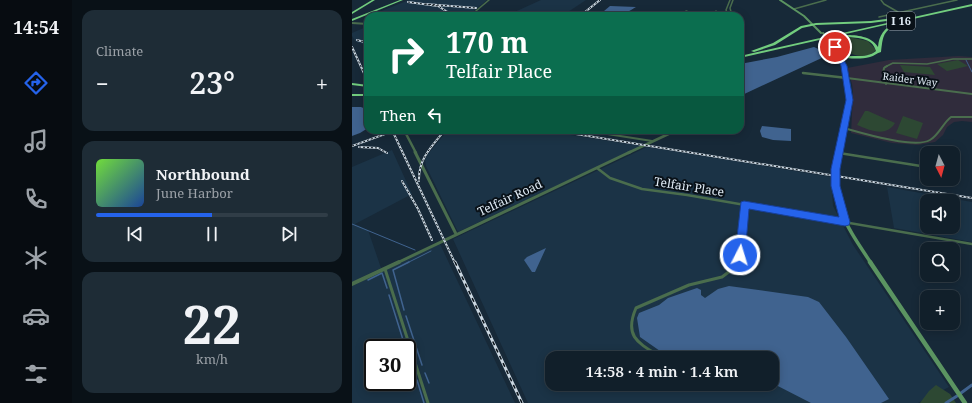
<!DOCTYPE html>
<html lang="en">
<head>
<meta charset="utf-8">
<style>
  body { margin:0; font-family:"Noto Serif",serif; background:#1e2c36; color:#f1f3f6; height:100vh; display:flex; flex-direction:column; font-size:15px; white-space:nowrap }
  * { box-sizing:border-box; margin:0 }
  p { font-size:13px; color:#9ca2a8 }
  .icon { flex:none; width:22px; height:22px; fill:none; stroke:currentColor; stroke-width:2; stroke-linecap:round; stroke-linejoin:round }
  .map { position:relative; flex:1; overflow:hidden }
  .panel { display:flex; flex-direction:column; gap:10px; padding:10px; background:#091117; width:280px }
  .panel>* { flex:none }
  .top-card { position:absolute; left:12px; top:12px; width:380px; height:122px; border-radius:12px; box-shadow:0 2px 10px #0003,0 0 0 1px #303d47; background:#0b6e4f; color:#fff; overflow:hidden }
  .needle { width:26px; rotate:174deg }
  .tools { position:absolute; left:568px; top:146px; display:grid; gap:8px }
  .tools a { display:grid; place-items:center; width:40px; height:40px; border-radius:8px; background:#111f2a; box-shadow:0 2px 10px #0003,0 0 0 1px #303d47; font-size:20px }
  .speed { position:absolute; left:12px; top:339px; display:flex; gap:8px; font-size:20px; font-weight:700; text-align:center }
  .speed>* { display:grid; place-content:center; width:52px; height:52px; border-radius:50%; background:#111f2a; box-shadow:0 2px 10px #0003,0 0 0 1px #303d47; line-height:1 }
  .speed .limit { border:2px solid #111; border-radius:6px; background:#fff; color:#111 }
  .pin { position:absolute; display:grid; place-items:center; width:34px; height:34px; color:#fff; margin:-17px; border:2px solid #fff; border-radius:50%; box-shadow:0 1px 4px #0007 }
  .me { position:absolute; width:44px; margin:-22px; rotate:5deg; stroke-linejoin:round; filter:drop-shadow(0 0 3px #0008) }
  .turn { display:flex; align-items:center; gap:14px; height:84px; padding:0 16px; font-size:18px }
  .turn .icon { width:52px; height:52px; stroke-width:2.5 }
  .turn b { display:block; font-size:28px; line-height:34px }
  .then { display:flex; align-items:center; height:38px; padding:0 16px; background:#0003; gap:8px; font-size:15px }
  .big { font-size:30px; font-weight:600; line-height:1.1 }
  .panel .tile { flex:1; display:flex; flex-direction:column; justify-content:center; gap:6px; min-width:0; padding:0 14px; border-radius:12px; background:#1e2c36 }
  .panel .dial { align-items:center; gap:0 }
  .dial b { font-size:52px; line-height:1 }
  .song { display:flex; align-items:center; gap:12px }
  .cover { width:48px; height:48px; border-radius:6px; background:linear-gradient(135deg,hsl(100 70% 55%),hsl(220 70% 35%)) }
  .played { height:4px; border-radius:2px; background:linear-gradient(90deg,#2563eb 50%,#303d47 50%) }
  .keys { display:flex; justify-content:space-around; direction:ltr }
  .heat { display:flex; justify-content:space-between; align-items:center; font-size:22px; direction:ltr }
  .trip { position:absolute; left:193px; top:351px; width:234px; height:40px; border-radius:12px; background:#111f2a; box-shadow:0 2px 10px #0003,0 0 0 1px #303d47; font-weight:600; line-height:40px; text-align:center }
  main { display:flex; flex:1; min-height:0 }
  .tab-bar { display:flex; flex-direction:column; width:72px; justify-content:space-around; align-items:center; background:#070c11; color:#9ca2a8 }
  .tab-bar .icon { width:28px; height:28px }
  .tab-bar .selected { color:#2563eb }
  .tab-bar b { font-size:18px; color:#f1f3f6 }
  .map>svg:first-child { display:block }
</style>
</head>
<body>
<main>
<nav class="tab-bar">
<b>14:54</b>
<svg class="icon selected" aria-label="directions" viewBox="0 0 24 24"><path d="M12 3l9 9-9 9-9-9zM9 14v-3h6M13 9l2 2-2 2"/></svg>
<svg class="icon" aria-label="music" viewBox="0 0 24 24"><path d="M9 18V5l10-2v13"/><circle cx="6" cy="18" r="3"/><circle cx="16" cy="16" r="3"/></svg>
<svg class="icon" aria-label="phone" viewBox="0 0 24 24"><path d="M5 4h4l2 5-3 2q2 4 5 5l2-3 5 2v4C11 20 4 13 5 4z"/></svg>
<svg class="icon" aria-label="climate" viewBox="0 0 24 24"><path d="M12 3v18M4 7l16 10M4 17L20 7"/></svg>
<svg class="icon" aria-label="car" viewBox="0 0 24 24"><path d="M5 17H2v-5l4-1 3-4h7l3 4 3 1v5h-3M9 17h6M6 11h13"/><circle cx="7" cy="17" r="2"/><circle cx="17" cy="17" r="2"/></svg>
<svg class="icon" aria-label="filters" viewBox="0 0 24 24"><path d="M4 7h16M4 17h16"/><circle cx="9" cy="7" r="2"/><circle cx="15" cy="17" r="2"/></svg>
</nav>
<section class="panel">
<div class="tile"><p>Climate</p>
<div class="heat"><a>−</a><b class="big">23°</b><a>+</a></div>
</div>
<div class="tile">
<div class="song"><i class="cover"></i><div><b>Northbound</b><p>June Harbor</p></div></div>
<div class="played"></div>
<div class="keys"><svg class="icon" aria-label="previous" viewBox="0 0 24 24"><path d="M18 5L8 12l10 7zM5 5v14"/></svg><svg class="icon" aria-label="pause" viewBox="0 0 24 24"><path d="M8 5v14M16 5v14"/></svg><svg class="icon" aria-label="next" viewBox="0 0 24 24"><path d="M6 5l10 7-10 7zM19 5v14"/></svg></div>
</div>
<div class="tile dial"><b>22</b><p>km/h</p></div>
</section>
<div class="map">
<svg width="620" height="403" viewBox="0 0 620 403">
  <rect width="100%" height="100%" fill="#172938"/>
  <path fill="#1b3346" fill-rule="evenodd" d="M57 0H135L116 16H17Z
    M189 0H234L210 16H154Z
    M16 26V45L4 42 0 36V33Z
    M96 130H186L289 146 106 232 74 166 73 160 76 154Z
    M295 147 479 177 481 206 501 245 597 387 566 403H176L101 239ZM200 358H420V384H200Z
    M40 150 60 194 3 224 16 230 29 268 0 282V167Z
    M535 187 620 202V242L542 228ZM575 201H601V227H575Z
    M88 244 163 403H0V286ZM21 348H55V382H21Z"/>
  <path fill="#302c3c" d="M607 56 620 57V122L610 121 602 122 595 127 591 135 583 142 566 145 540 143 499 133 501 93 500 84 495 68 537 60Z"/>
  <path fill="#2d4833" d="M496 37 516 41 524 50C514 62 491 54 484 42L488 39Z
    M606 60 616 66 595 71 585 64Z
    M548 65 578 67 583 75 552 72Z
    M513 111H516L543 123C534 138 517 130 505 125Z
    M551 116 571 123 565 139 544 133Z
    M584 385 598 394 604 403H568L577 391Z"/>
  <path fill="#40638f" d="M258 6 284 7C270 16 263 16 246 16Z
    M462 47 473 52 474 56 388 96V64L425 57Z
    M0 107H9L16 110V128L8 133 0 136Z
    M410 126 439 129V141L421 140 410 137 408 131Z
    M194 248 183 272H180L172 260 175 257Z
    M377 286 456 297 467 302 494 337 537 399 529 403H459L420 383V358H318L288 337 285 318 287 313 307 305 316 298 345 288 349 290V295L353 298 366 289Z"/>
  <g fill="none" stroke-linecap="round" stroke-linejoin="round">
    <path stroke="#40638f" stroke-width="1" d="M614 60 620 72
      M0 224 63 250
      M55 263 79 251"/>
    <path stroke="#40638f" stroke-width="1.5" d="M16 280 30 273 35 288
      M37 295 52 343
      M52 310 41 270 57 262
      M54 316 70 365
      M55 352 61 372
      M73 373 77 383
      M65 380 72 403"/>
    <path stroke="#40638f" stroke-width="3" d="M609 393 620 385
      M594 403 605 396"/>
    <path stroke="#4a6d4d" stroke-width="1.5" d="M529 0 532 4 546 12
      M442 9 474 0
      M334 11 349 16
      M317 12 329 14
      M308 14 328 16
      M118 16 137 0
      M357 16 364 11
      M377 16 374 10 378 0
      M380 16 378 8 381 0
      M527 17 605 0
      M388 23 390 27 388 32
      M533 67 541 63 575 64 601 59H620"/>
    <path stroke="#4a6d4d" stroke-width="2" d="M495 78 620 94
      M534 84 531 74 532 68 535 66
      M492 128C510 133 562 149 578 140 587 135 591 123 599 117H620
      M230 130 300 141"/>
    <path stroke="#4a6d4d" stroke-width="2.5" d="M487 153 575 167
      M245 168 258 178 290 189 335 195 620 244
      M601 170 605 171
      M386 263 393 205"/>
    <path stroke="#4a6d4d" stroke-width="3" d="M33 269 76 403
      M311 358C288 344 271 338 284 308L337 285 370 277 386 265V262"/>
    <path stroke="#4a6d4d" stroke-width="2" d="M0 23 16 24"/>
    <path stroke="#4a6d4d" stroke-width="2.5" d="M451 73 495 78
      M52 130 64 153
      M276 153 325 130"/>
    <path stroke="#4a6d4d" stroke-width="3" d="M63 152 104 234
      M45 263 278 152"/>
    <path stroke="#4a6d4d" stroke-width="4" d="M0 284 47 262"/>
    <path stroke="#5b9461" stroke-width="2" d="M428 0 452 16 469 33
      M478 41 492 67"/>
    <path stroke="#5b9461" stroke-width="2.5" d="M487 153C494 125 501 94 492 66"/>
    <path stroke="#5b9461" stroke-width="3.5" d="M487 152C476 201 493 224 519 263"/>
    <path stroke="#5b9461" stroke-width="4.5" d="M518 262 613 403"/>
    <path fill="#72cd7e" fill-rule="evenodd" d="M20 0H23L0 14V12Z
      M48 0H51L0 21V19Z
      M620 4V6L543 23 544 24V25C530 32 531 38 529 52 525 53 522 56 518 57 507 60 495 58 485 57V55H486L496 56 481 47 484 46 498 54V56C507 56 517 57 524 51 520 36 504 39 492 36L493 35C505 35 519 36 526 47 527 35 532 29 542 23L388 58V56Z
      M549 17 550 18V19L519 23 464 25 450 28 423 45 402 52 399 51 421 43 449 26 464 23 519 21Z
      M0 83 16 85V87L0 85Z
      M0 94H16V96H0Z"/>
    <g stroke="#cbd7e1" stroke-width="2">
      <path id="rail-far1" d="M56 2 86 6 102 16
        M73 4 124 8
        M228 16 248 0
        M13 35 16 36
        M5 40 16 43
        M0 47 16 82
        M40 130 103 263
        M199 130 620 198
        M0 146 44 130
        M7 147 26 148 35 153
        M50 181 66 209 80 240
        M67 181C66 159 80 146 93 130"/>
    </g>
    <g stroke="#cbd7e1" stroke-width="3">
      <path id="rail" d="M103 262 170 403"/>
    </g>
    <use href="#rail-far1" stroke="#091118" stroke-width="1" stroke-dasharray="2" stroke-linecap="butt"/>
    <use href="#rail" stroke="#091118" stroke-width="1.5" stroke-dasharray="4" stroke-linecap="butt"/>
    <path stroke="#5b9461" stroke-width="2" d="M471 33 478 41"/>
  </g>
  <path fill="#2563eb" stroke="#184099" d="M481 46H485L495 66 501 100 488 169V186L498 222 497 225 493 226 397 209 393 255 392 258 388 260 384 258 383 255 389 202 392 201 487 217 479 186V169L494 100 489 66 480 47Z"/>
  <g text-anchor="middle" stroke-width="4" stroke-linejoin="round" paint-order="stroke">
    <g font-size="10" fill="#e1ecf6" stroke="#091118">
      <text transform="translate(558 79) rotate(7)" y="4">Raider Way</text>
    </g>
    <rect fill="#091118" stroke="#a0aab3" stroke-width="1" x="535" y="12" width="28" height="18" rx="3"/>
    <g font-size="11" font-weight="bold" fill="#e1ecf6">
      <text x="549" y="25">I 16</text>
    </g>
    <g font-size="12" fill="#e1ecf6" stroke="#091118">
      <text transform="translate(337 187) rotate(9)" y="4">Telfair Place</text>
      <text transform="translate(158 198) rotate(-25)" y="4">Telfair Road</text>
    </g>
  </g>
</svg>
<div class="tools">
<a><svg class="needle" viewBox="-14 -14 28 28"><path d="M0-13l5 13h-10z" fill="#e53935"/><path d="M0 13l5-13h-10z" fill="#9ca2a8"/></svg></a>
<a><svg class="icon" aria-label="sound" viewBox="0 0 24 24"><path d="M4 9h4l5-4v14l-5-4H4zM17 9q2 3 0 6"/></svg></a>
<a><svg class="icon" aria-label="search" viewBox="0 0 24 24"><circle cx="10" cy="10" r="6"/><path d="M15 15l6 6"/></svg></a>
<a>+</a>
</div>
<div class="speed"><div class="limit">30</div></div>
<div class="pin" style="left:483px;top:47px;background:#d93025"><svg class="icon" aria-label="arrive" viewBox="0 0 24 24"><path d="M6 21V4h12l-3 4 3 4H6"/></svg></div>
<svg class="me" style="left:388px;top:255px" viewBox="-20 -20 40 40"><circle r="17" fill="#2563eb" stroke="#fff" stroke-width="3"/><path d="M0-11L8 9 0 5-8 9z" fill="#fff"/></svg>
<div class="trip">14:58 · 4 min · 1.4 km</div>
<div class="top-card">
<div class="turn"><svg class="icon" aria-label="right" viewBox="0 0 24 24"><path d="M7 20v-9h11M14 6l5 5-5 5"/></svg><div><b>170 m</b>Telfair Place</div></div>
<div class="then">Then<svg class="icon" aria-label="left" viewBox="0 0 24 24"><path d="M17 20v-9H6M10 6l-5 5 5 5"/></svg></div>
</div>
</div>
</main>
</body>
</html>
